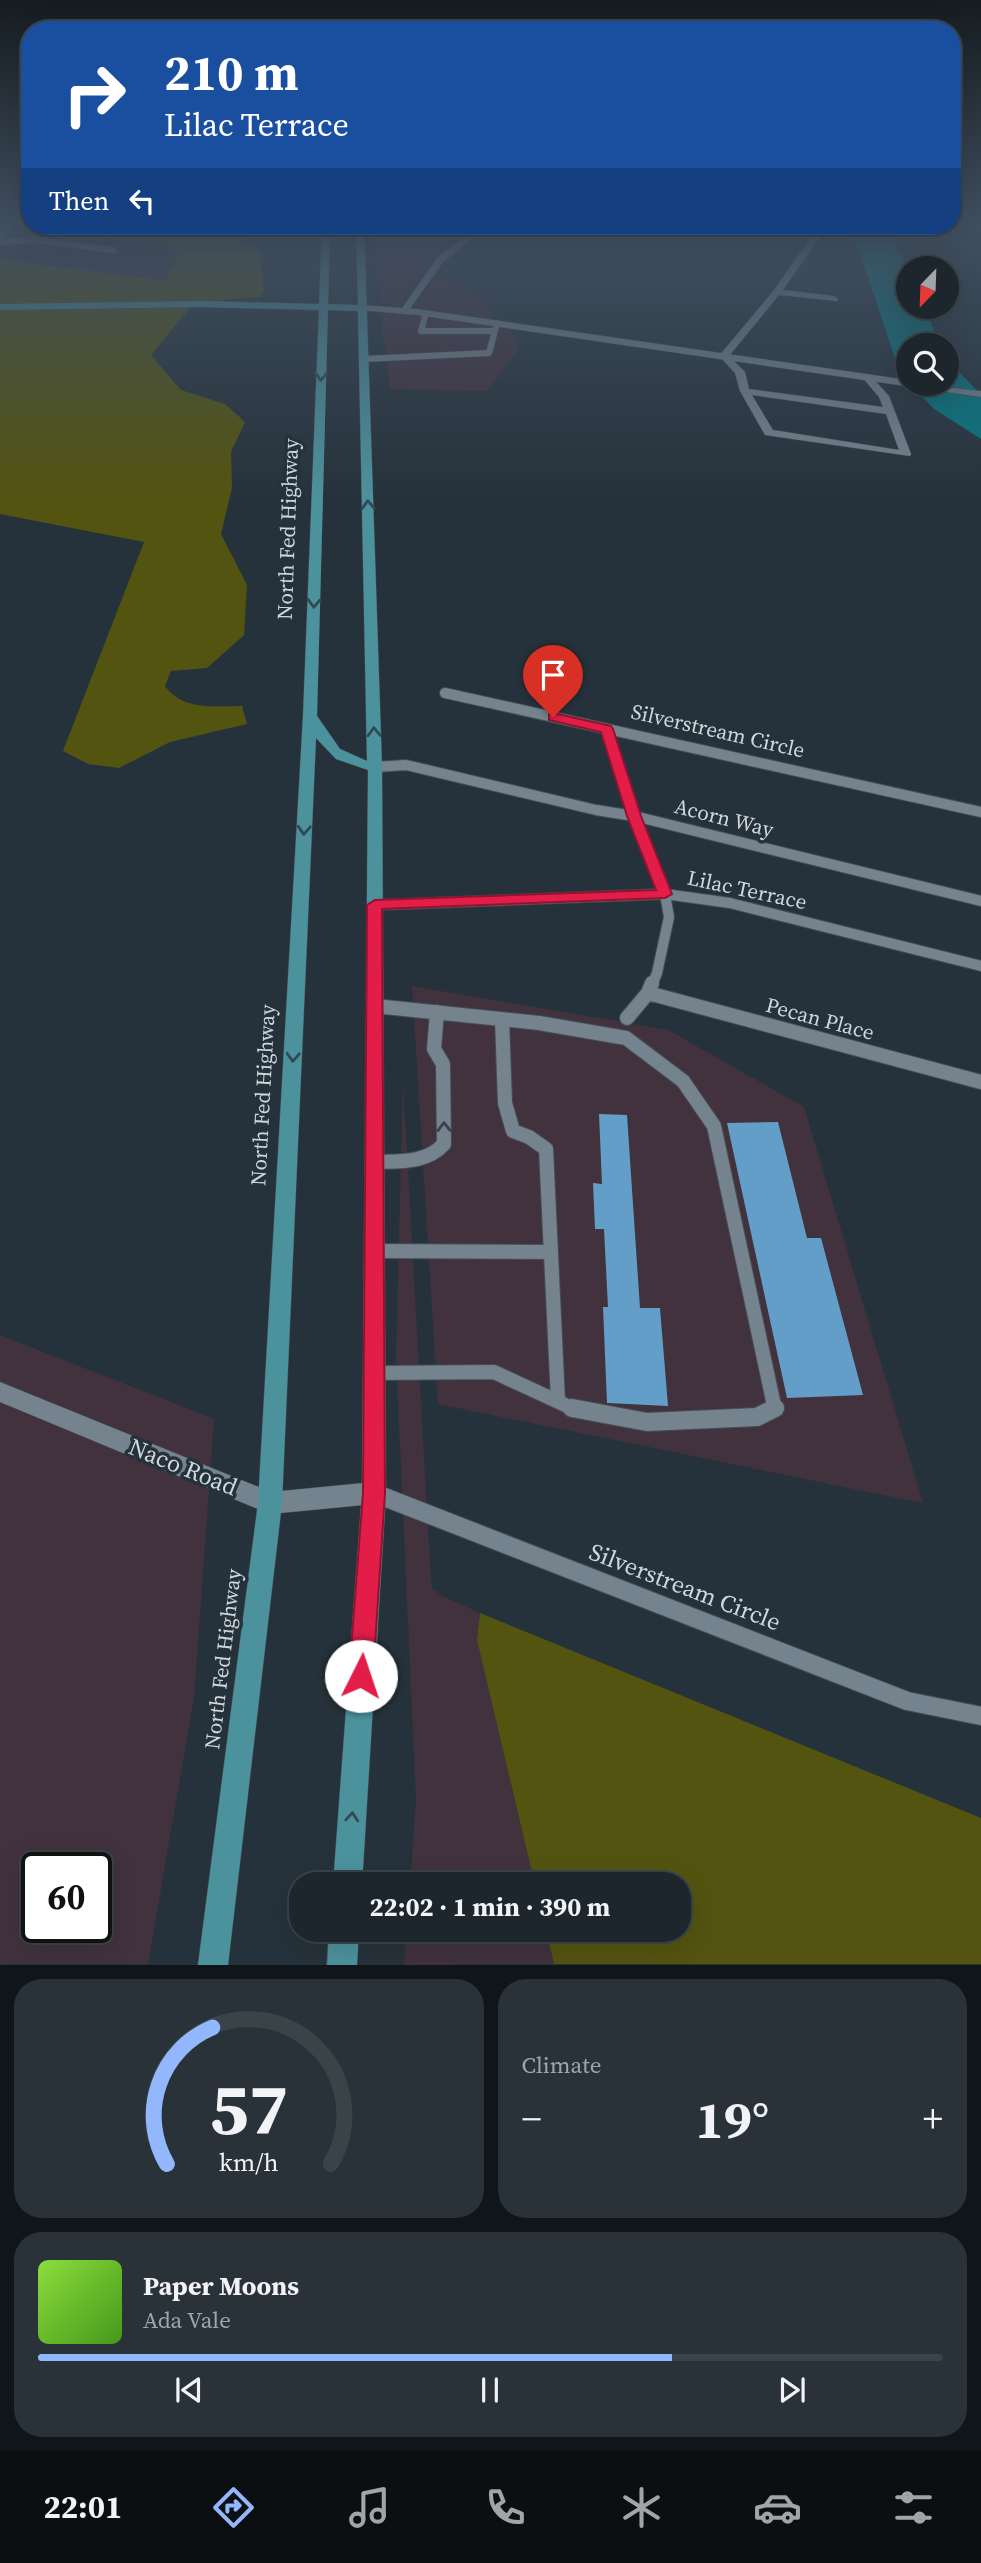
<!DOCTYPE html>
<html lang="en">
<head>
<meta charset="utf-8">
<style>
  body { margin:0; font-family:"Source Serif 4",serif; background:#293238; color:#f1f3f6; height:100vh; display:flex; flex-direction:column; font-size:26px; white-space:nowrap }
  * { box-sizing:border-box; margin:0 }
  p { font-size:23px; color:#a0a5a9 }
  .icon { flex:none; width:38px; height:38px; fill:none; stroke:currentColor; stroke-width:2; stroke-linecap:round; stroke-linejoin:round }
  .map { position:relative; height:1965px; overflow:hidden }
  .drawer { display:flex; flex-direction:column; gap:14px; padding:14px; background:#0f1518; flex:1 }
  .drawer>* { flex:none }
  .guide { position:absolute; left:21px; top:21px; width:940px; height:214px; border-radius:28px; box-shadow:0 7px 28px #0002,0 0 0 2px #3a4348; background:#1a4fa0; color:#fff; overflow:hidden }
  .needle { width:46px; rotate:203deg }
  .buttons { position:absolute; left:896px; top:256px; display:grid; gap:14px }
  .buttons a { display:grid; place-items:center; width:63px; height:63px; border-radius:50%; background:#1c262c; box-shadow:0 7px 28px #0002,0 0 0 2px #3a4348; font-size:35px }
  .speed { position:absolute; left:21px; top:1852px; display:flex; gap:14px; font-size:35px; font-weight:700; text-align:center }
  .speed>* { display:grid; place-content:center; width:91px; height:91px; border-radius:50%; background:#1c262c; box-shadow:0 7px 28px #0002,0 0 0 2px #3a4348; line-height:1 }
  .speed .limit { border:4px solid #111; border-radius:10px; background:#fff; color:#111 }
  .pin { position:absolute; display:grid; place-items:center; width:60px; height:60px; color:#fff; margin:-72px -30px; border-radius:50% 50% 50% 0; rotate:-45deg; box-shadow:0 0 7px #0007 }
  .pin .icon { rotate:45deg }
  .me { position:absolute; width:77px; margin:-38px; rotate:4deg; stroke-linejoin:round; filter:drop-shadow(0 0 5px #0008) }
  .turn { display:flex; align-items:center; gap:24px; height:147px; padding:0 28px; font-size:32px }
  .turn .icon { width:91px; height:91px; stroke-width:2.5 }
  .turn b { display:block; font-size:49px; line-height:60px }
  .then { display:flex; align-items:center; height:66px; padding:0 28px; background:#0003; gap:14px; font-size:26px }
  .big { font-size:52px; font-weight:700; line-height:1.1 }
  .drawer .tile { flex:1; display:flex; flex-direction:column; justify-content:center; gap:10px; min-width:0; padding:0 24px; border-radius:28px; background:#293238 }
  .drawer .dial { align-items:center; gap:0 }
  .dial svg { height:182px; overflow:visible; fill:none; stroke:#3a4348; stroke-width:7; stroke-linecap:round; text-anchor:middle }
  .dial text { fill:#f1f3f6; stroke:none }
  .song { display:flex; align-items:center; gap:21px }
  .cover { width:84px; height:84px; border-radius:10px; background:linear-gradient(135deg,hsl(90 70% 55%),hsl(100 70% 35%)) }
  .played { height:7px; border-radius:4px; background:linear-gradient(90deg,#92b7fd 70%,#3a4348 70%) }
  .keys { display:flex; justify-content:space-around; direction:ltr }
  .heat { display:flex; justify-content:space-between; align-items:center; font-size:38px; direction:ltr }
  .drawer .tiles { flex:1; display:grid; gap:14px; grid-template-columns:1fr 1fr }
  .tile:last-child { grid-column:span 2 }
  .trip { position:absolute; left:289px; top:1872px; width:402px; height:70px; border-radius:28px; background:#1c262c; box-shadow:0 7px 28px #0002,0 0 0 2px #3a4348; font-weight:700; line-height:70px; text-align:center }
  .dock { display:flex; height:112px; justify-content:space-around; align-items:center; background:#0b0f12; color:#a0a5a9 }
  .dock .icon { width:49px; height:49px }
  .dock .on { color:#92b7fd }
  .dock b { font-size:32px; color:#f1f3f6 }
  .map>svg:first-child { display:block }
</style>
</head>
<body>
<div class="map">
<svg width="981" height="1965" viewBox="0 0 981 1965">
  <rect width="100%" height="100%" fill="#26323b"/>
  <path fill="#41323e" fill-rule="evenodd" d="M372 226H478L434 260 400 307 379 304Z
    M436 273 476 293 496 321 413 309Z
    M380 310 507 328 511 331 519 349 487 391 390 389Z
    M412 986 668 1030 804 1107 923 1503 438 1404Z
    M403 1083 431 1581 432 1588 442 1596 480 1613 477 1640 535 1885H410L416 1799 396 1357Z
    M0 1335 214 1419 194 1697 148 1964H0ZM37 1867H96V1927H37Z
    M406 1930H546L554 1964 404 1965Z"/>
  <path fill="#373546" d="M14 222V226L160 245 178 255 166 281 0 259V239Z"/>
  <path fill="#535410" d="M16 222H30V226H227L259 250 264 289 261 297 228 299 190 308 151 355 181 390 225 404 245 422 231 452 232 488 221 534 247 585 244 635 207 668 171 671 165 686C183 711 215 706 242 706L247 724 170 742 119 768 88 764 63 751 144 542 0 514V259L166 281 178 255 160 245 13 226Z
    M480 1613 981 1818V1964H554L546 1930H679V1885H535L477 1640Z"/>
  <path fill="#027882" d="M847 226H887L908 269V306H925L939 345H908V383L900 374 862 259Z
    M947 359 981 395V439L934 409 909 383H947Z"/>
  <path fill="#639ec9" d="M599 1114 627 1115 640 1308H660L668 1406 607 1403 603 1307H608L604 1229H595L593 1183 602 1184Z
    M778 1122 807 1238H821L863 1395 787 1398 727 1123Z"/>
  <g fill="none" stroke-linecap="round" stroke-linejoin="round">
    <g stroke="#444e56" stroke-width="7">
      <path id="lane-far3" d="M360 228 425 226
        M0 242 34 240 114 250
        M426 313 421 331H494
        M364 359 489 353 497 323"/>
    </g>
    <g stroke="#444e56" stroke-width="12">
      <path id="lane-far2" d="M445 693 981 812
        M607 729 634 816 665 894 669 917 657 973 652 985
        M375 767 406 765 596 810 634 816 981 901
        M375 905 665 894 730 903 981 966"/>
    </g>
    <g stroke="#444e56" stroke-width="16">
      <path id="lane-far1" d="M648 993 981 1082
        M375 1006 539 1023 626 1038 683 1081 714 1126 775 1410
        M627 1018 648 993 652 983
        M502 1019 505 1103 513 1131 529 1137 546 1149 558 1401
        M374 1162C399 1161 426 1164 444 1144L443 1064 434 1049 437 1012
        M374 1251 551 1252
        M374 1373 494 1372 576 1410"/>
    </g>
    <g stroke="#444e56" stroke-width="20">
      <path id="lane" d="M572 1408 647 1422 757 1417 775 1408
        M374 1493 907 1701 981 1716"/>
    </g>
    <g stroke="#444e56" stroke-width="1">
      <path id="street" d="M479 226H488L443 262 407 313H401L400 311 437 258Z
        M815 232 822 234 783 290 834 296 838 299 837 301 779 295 729 356 745 372 749 389 883 407 879 397 862 377 870 375 889 396 911 454 910 456 765 435 740 391 735 373 719 356 774 290ZM752 395 886 414 899 450 773 430Z
        M0 1382 271 1492 374 1482 382 1485 386 1493 382 1501 374 1504 270 1514 0 1402Z"/>
    </g>
    <g stroke="#444e56" stroke-width="1">
      <path id="secondary" d="M8 222H16L0 240V233Z
        M361 305 417 309 908 380V383L981 391V397L417 315 358 310 357 308Z"/>
    </g>
    <g stroke="#444e56" stroke-width="1">
      <path id="primary" d="M322 226H330L328 304 358 305 356 226H364L382 767 386 1493 362 1885H333L362 1493 368 770 336 759 316 738 282 1503 228 1965H198L258 1503 303 716 319 310 201 307 0 310V304L201 301 319 304ZM328 310 358 311 367 761 340 749 317 716Z
        M329 1930H359L357 1965H327Z"/>
    </g>
    <use href="#lane-far3" stroke="#75838e" stroke-width="6"/>
    <use href="#lane-far2" stroke="#75838e" stroke-width="10"/>
    <use href="#lane-far1" stroke="#75838e" stroke-width="14"/>
    <use href="#lane" stroke="#75838e" stroke-width="18"/>
    <use href="#street" fill="#75838e" fill-rule="evenodd"/>
    <use href="#secondary" fill="#75838e" fill-rule="evenodd"/>
    <use href="#primary" fill="#4c929c" fill-rule="evenodd"/>
  </g>
  <defs><path id="oneway-chevron" d="M-2-3.5L2.5 0L-2 3.5" fill="none" stroke-width="1.6" stroke-linecap="round" stroke-linejoin="round" transform="scale(1.75)"/></defs>
  <g stroke="#304a53">
    <use href="#oneway-chevron" transform="translate(321 376) rotate(92)"/>
    <use href="#oneway-chevron" transform="translate(368 505) rotate(-92)"/>
    <use href="#oneway-chevron" transform="translate(314 603) rotate(92)"/>
    <use href="#oneway-chevron" transform="translate(374 732) rotate(-92)"/>
    <use href="#oneway-chevron" transform="translate(304 830) rotate(93)"/>
    <use href="#oneway-chevron" transform="translate(293 1057) rotate(93)"/>
    <use href="#oneway-chevron" transform="translate(352 1817) rotate(-86)"/>
  </g>
  <use stroke="#36424c" href="#oneway-chevron" transform="translate(444 1127) rotate(-91)"/>
  <linearGradient id="sky" x2="0" y2="1"><stop stop-color="#151c20"/><stop offset="0.45" stop-color="#414f60"/><stop offset="1" stop-color="#414f60" stop-opacity="0"/></linearGradient>
  <rect width="981" height="497" fill="url(#sky)"/>
  <path fill="#e11d48" stroke="#92132f" stroke-width="2" d="M553 713 611 726 613 729 641 816 672 894 665 898 382 909 385 1493 373 1676 370 1684 361 1687 353 1684 349 1676 363 1493 367 905 375 900 656 890 627 816 601 732 549 720V714Z"/>
  <g text-anchor="middle" stroke-width="7" stroke-linejoin="round" paint-order="stroke">
    <g font-size="21" fill="#cfd6dc" stroke="#26323b">
      <text transform="translate(288 529) rotate(-88)" y="7">North Fed Highway</text>
      <text transform="translate(718 731) rotate(13)" y="7">Silverstream Circle</text>
      <text transform="translate(724 818) rotate(14)" y="7">Acorn Way</text>
      <text transform="translate(747 890) rotate(12)" y="7">Lilac Terrace</text>
      <text transform="translate(820 1019) rotate(15)" y="7">Pecan Place</text>
      <text transform="translate(263 1095) rotate(-87)" y="7">North Fed Highway</text>
      <text transform="translate(223 1659) rotate(-83)" y="7">North Fed Highway</text>
    </g>
    <g font-size="24" fill="#cfd6dc" stroke="#26323b">
      <text transform="translate(183 1467) rotate(22)" y="8">Naco Road</text>
      <text transform="translate(685 1587) rotate(21)" y="8">Silverstream Circle</text>
    </g>
  </g>
</svg>
<div class="buttons">
<a><svg class="needle" viewBox="-14 -14 28 28"><path d="M0-13l5 13h-10z" fill="#e53935"/><path d="M0 13l5-13h-10z" fill="#a0a5a9"/></svg></a>
<a><svg class="icon" aria-label="search" viewBox="0 0 24 24"><circle cx="10" cy="10" r="6"/><path d="M15 15l6 6"/></svg></a>
</div>
<div class="speed"><div class="limit">60</div></div>
<div class="pin" style="left:553px;top:717px;background:#d93025"><svg class="icon" aria-label="arrive" viewBox="0 0 24 24"><path d="M6 21V4h12l-3 4 3 4H6"/></svg></div>
<svg class="me" style="left:361px;top:1676px" viewBox="-20 -20 40 40"><circle r="19" fill="#fff"/><path d="M0-13L10 11 0 6-10 11z" fill="#e11d48"/></svg>
<div class="trip">22:02 · 1 min · 390 m</div>
<div class="guide">
<div class="turn"><svg class="icon" aria-label="right" viewBox="0 0 24 24"><path d="M7 20v-9h11M14 6l5 5-5 5"/></svg><div><b>210 m</b>Lilac Terrace</div></div>
<div class="then">Then<svg class="icon" aria-label="left" viewBox="0 0 24 24"><path d="M17 20v-9H6M10 6l-5 5 5 5"/></svg></div>
</div>
</div>
<section class="drawer">
<div class="tiles">
<div class="tile dial"><svg viewBox="0 0 100 80">
<path d="M14 69A42 42 0 1 1 86 69"/>
<path d="M14 69A42 42 0 0 1 34 9" stroke="#92b7fd"/>
<text x="50" y="56" font-size="32" font-weight="700">57</text>
<text x="50" y="72" font-size="11">km/h</text>
</svg></div>
<div class="tile"><p>Climate</p>
<div class="heat"><a>−</a><b class="big">19°</b><a>+</a></div>
</div>
<div class="tile">
<div class="song"><i class="cover"></i><div><b>Paper Moons</b><p>Ada Vale</p></div></div>
<div class="played"></div>
<div class="keys"><svg class="icon" aria-label="previous" viewBox="0 0 24 24"><path d="M18 5L8 12l10 7zM5 5v14"/></svg><svg class="icon" aria-label="pause" viewBox="0 0 24 24"><path d="M8 5v14M16 5v14"/></svg><svg class="icon" aria-label="next" viewBox="0 0 24 24"><path d="M6 5l10 7-10 7zM19 5v14"/></svg></div>
</div>
</div>
</section>
<nav class="dock">
<b>22:01</b>
<svg class="icon on" aria-label="directions" viewBox="0 0 24 24"><path d="M12 3l9 9-9 9-9-9zM9 14v-3h6M13 9l2 2-2 2"/></svg>
<svg class="icon" aria-label="music" viewBox="0 0 24 24"><path d="M9 18V5l10-2v13"/><circle cx="6" cy="18" r="3"/><circle cx="16" cy="16" r="3"/></svg>
<svg class="icon" aria-label="phone" viewBox="0 0 24 24"><path d="M5 4h4l2 5-3 2q2 4 5 5l2-3 5 2v4C11 20 4 13 5 4z"/></svg>
<svg class="icon" aria-label="climate" viewBox="0 0 24 24"><path d="M12 3v18M4 7l16 10M4 17L20 7"/></svg>
<svg class="icon" aria-label="car" viewBox="0 0 24 24"><path d="M5 17H2v-5l4-1 3-4h7l3 4 3 1v5h-3M9 17h6M6 11h13"/><circle cx="7" cy="17" r="2"/><circle cx="17" cy="17" r="2"/></svg>
<svg class="icon" aria-label="filters" viewBox="0 0 24 24"><path d="M4 7h16M4 17h16"/><circle cx="9" cy="7" r="2"/><circle cx="15" cy="17" r="2"/></svg>
</nav>
</body>
</html>
